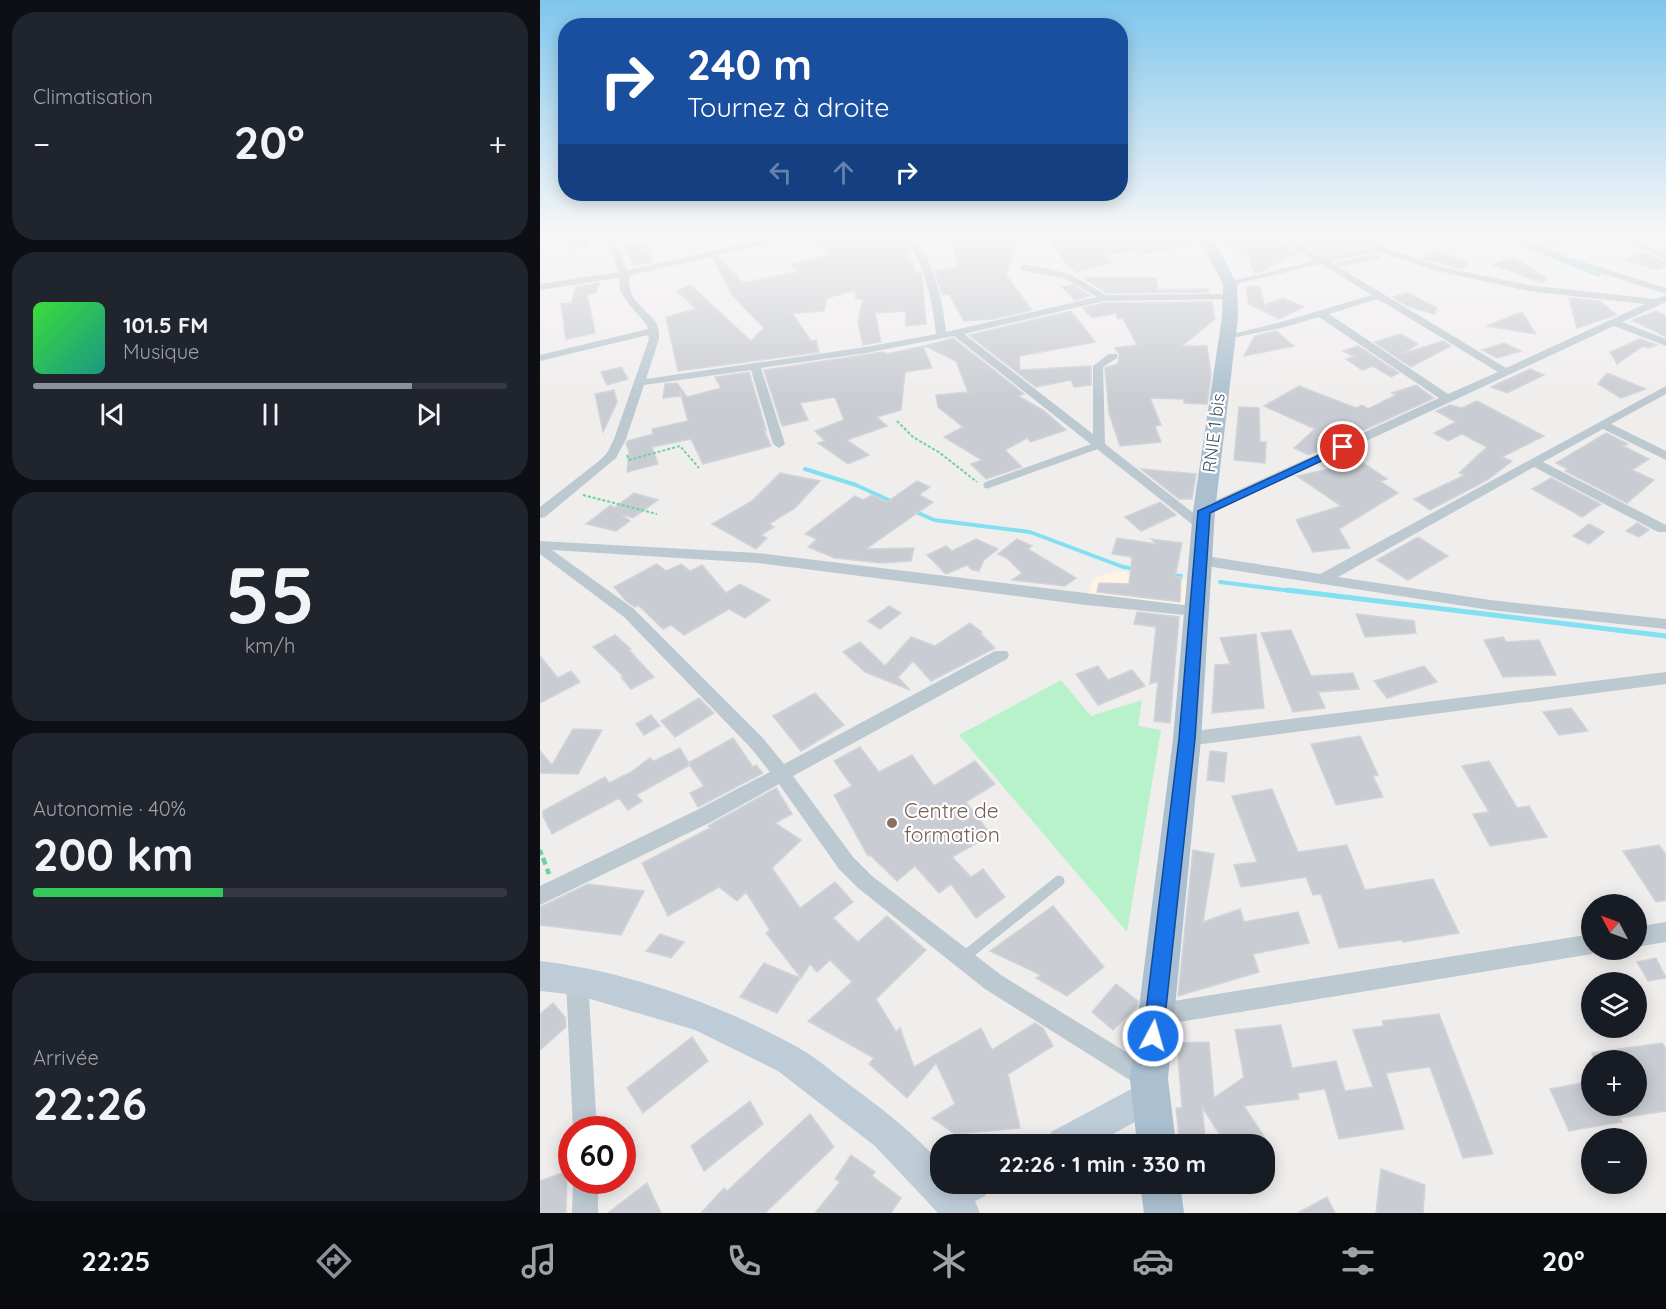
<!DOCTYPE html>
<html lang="fr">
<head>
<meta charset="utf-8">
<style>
  body { margin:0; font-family:Quicksand,sans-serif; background:#20242c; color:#f1f3f6; height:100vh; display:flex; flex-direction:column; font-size:22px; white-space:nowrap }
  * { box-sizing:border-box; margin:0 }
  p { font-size:20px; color:#9ea1a6 }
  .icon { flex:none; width:33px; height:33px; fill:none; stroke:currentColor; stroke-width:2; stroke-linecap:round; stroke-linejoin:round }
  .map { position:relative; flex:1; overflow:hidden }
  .details { display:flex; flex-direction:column; gap:12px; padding:12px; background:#0d0f14; width:540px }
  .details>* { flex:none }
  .top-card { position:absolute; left:18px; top:18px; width:570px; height:183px; border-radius:24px; box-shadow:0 3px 15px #0003; background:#1a4fa0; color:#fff; overflow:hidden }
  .needle { width:39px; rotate:311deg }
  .buttons { position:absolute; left:1041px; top:894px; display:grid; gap:12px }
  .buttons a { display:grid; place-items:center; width:66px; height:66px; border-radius:50%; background:#171b24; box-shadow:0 3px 15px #0003; font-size:30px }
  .speed { position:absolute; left:18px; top:1116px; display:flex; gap:12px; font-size:30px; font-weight:700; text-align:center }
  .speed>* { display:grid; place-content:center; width:78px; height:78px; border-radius:50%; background:#171b24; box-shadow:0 3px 15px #0003; line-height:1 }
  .speed .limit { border:9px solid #d22; background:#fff; color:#111 }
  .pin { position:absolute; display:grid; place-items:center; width:51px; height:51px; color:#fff; margin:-26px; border:3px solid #fff; border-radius:50%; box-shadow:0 2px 6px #0007 }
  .me { position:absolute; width:66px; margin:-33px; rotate:6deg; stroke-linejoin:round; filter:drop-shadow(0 0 4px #0008) }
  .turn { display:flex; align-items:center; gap:21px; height:126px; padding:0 30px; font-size:27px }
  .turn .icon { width:78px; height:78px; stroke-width:2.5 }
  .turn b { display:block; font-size:42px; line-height:51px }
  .lanes { display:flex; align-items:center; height:57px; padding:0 30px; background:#0003; justify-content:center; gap:30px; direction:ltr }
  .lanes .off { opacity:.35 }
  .big { font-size:45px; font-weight:800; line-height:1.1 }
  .details .tile { flex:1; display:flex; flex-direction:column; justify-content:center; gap:9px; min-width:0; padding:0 21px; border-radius:24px; background:#20242c }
  .details .dial { align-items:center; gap:0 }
  .dial b { font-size:78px; line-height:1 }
  .song { display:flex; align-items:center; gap:18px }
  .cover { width:72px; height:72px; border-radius:9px; background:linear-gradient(135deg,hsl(120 70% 55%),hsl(170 70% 35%)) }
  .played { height:6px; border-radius:3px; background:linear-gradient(90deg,#8c9099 80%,#363941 80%) }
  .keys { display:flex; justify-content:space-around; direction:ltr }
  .heat { display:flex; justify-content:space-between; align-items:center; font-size:33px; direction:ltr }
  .charge { height:9px; border-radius:4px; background:linear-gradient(90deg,#34c759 40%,#363941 0) }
  .trip { position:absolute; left:390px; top:1134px; width:345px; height:60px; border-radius:24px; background:#171b24; box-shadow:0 3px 15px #0003; font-weight:800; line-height:60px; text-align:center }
  .dock { display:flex; height:96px; justify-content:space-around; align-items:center; background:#090b0e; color:#9ea1a6 }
  .dock .icon { width:42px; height:42px }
  .dock .on { color:#8c9099 }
  .dock b { font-size:27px; color:#f1f3f6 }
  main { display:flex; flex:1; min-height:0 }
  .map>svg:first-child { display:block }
</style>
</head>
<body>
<main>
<section class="details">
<div class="tile"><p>Climatisation</p>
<div class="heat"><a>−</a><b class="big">20°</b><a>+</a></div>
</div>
<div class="tile">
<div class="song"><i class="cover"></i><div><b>101.5 FM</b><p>Musique</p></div></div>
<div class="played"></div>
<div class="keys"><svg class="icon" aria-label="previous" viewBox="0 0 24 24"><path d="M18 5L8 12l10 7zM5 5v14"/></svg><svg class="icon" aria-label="pause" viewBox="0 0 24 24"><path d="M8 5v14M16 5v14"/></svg><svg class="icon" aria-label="next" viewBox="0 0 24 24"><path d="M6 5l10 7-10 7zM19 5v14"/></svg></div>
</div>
<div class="tile dial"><b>55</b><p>km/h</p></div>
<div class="tile"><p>Autonomie · 40%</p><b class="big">200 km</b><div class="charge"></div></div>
<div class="tile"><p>Arrivée</p><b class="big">22:26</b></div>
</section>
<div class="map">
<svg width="1126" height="1213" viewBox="0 0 1126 1213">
  <rect width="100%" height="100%" fill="#f0eded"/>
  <path fill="#fdf4e4" d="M578 571 650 582 647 606 548 594 553 578Z"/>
  <path fill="#b7f2cb" d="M521 680 551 716 602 700 598 726 621 730 587 932 419 735Z"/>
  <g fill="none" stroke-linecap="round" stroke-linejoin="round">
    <path stroke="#81e0f2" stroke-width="3" d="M982 245 1059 275"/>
    <path stroke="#81e0f2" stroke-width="4" d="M265 469 316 485 355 503
      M374 511 394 520 490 532 583 567 596 569
      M631 575 641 576
      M680 582 760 592"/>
    <path stroke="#81e0f2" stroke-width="5" d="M747 590 1126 636"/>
  </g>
  <path fill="#c9ccd2" stroke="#d1d4d9" stroke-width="1.5" d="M45 233 47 246 29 249 26 235Z
    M273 233H291L292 241 339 233H348L354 237 362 235 370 249 367 250 376 273H381L382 278 386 324 366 326V311L335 313 341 342 323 345 318 322 323 299H316L315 290 287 298 284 311 252 313 271 341 276 340 279 352 138 371 126 317 156 309 137 291 150 285 211 341 224 328 192 295 173 258 179 257 203 283 255 272 258 271 251 264 291 254 269 236Z
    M452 233H467L478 243 466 275 492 310 454 319 424 321 409 294 402 295 395 271 419 267 411 241Z
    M505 233H602L606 235 633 233 650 245 601 255 593 251 569 254 572 263 536 272 524 261Z
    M707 233H729L758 253 727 268 728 270 715 273 710 261 713 260 681 239Z
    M745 233H832V242L815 244 821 247 784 256Z
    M104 243 113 262 94 266 85 246Z
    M898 251 929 263 921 269 882 258Z
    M1105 252 1126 262V266L1117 270 1086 260Z
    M834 254 841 258 801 266 796 263Z
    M972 257 1006 277 1003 283 953 265Z
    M543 278H616L618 290 668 289 669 292 567 293Z
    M59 283 56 292 47 295 55 333 26 339 21 304 31 303 36 287Z
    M532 285 551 296 535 300 522 287Z
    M706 287H720L725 308V305L743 298 764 307 739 319 709 304Z
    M868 293 897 308 894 314 867 306 853 297Z
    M1029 298 1060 301 1076 315 1037 328Z
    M672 302 675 319 642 346H667L671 375 667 404 644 403V399L610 398 621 425 615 426 621 442 580 446 569 413 565 368 578 364 579 354 575 348 597 345 583 318 578 319 576 313 552 318 543 308 564 303Z
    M531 311 555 342 479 356 480 370 551 366V385L534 387 531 380 496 387 429 335Z
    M1116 311 1126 316V337L1092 320Z
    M982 312 996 334 947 326Z
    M736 331 754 346 704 356 715 336Z
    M861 334 878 344 862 354 903 341 911 346 871 367 834 342Z
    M413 338 484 394 478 396 503 410 526 430 491 442 487 438 465 450 482 467 446 479 431 464 442 460 404 437 423 427 398 407 396 395 428 392 416 361 385 346Z
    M1100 339 1117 345 1109 348 1103 346 1077 364 1070 352Z
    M964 343 981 351 957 358 942 350Z
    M383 346 392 368 365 372 361 410 337 417 347 426 307 440 329 455 308 464 278 443 285 441 275 431 304 420 295 397 260 403 268 420 242 426 224 370 343 352 347 354Z
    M818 346 859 373 851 377 833 366 822 370 806 359 815 357 803 351Z
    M81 367 88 379 67 385 61 372Z
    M990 369 1004 375 967 393 951 387Z
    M209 372 226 430H224L231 446 163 464 151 439 112 447 118 464 87 472 89 451 86 443 88 441 113 434 112 429 148 421 140 391V396L123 398 125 384 137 383 147 397 181 388 175 377Z
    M1067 373 1106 389 1081 398 1058 384Z
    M876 385 894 398 769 455 754 448 775 429 724 406 759 386 816 408 822 405 828 409 856 395 852 393Z
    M74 390 77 402 63 432 55 394Z
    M937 401 1004 436 962 457 972 461 947 480 890 510 874 499 925 475 919 473 947 447 922 434 908 441 894 433 916 422 896 411 910 405 922 408Z
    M699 407 719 408 720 442H726L725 463 694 460Z
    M1066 433 1088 444 1083 446 1109 459 1092 470 1114 480 1087 503 1025 471 1028 469 1016 463Z
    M807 452 847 479 840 481 858 493 799 529 810 548 773 552 756 520 801 506 757 476 793 468 785 462Z
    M601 469 656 474 652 499H639Z
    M240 473 280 481 255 508 229 524 234 527 221 535 227 538 216 549 172 524 212 501Z
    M1011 478 1061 504 1042 517 992 489Z
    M377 481 390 487 379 495 393 502 326 549 374 548 371 561 342 563 295 558 268 547 277 539 265 534 315 496 323 500 332 495 347 502Z
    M94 493 118 500 93 518 81 514 90 521 76 531 46 524 71 505 74 508Z
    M620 502 636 515 601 531 585 517Z
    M1097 523 1109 530 1099 537 1086 531Z
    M1049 524 1064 532 1049 544 1033 536Z
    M878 537 908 556 868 580 837 560Z
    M577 538 617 544 611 539 642 543 635 577H641L640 602 557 592 559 583 589 584 592 557 572 554Z
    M436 539 458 549 444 560 439 571 432 570 427 565 406 574 387 555 406 546 412 551Z
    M477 539 492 546 488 549 536 578 525 586 472 580 482 573 468 559 458 554Z
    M117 564 126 571 141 564 150 571 162 565 186 593 200 584 230 600 205 618 189 609 144 635 131 625 123 629 98 605 95 607 87 602 74 587Z
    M349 606 361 613 340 629 328 621Z
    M597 612 639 617 630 723 614 721 618 681 610 684 616 627 594 624Z
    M816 614 874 621 876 633 825 637Z
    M430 623 442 632 440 633 455 648 391 681 373 661 358 677 370 690 325 672 303 652 320 642 345 666 371 637 395 646Z
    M751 630 771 676 813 673 819 689 778 692 785 708 753 712 721 633Z
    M716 634 724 708 672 713 675 665 690 664 680 638Z
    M75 635 91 649 89 650 114 677 91 689 81 677 83 676 53 647Z
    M963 637 966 642 999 640 1016 675 963 677 944 640Z
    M0 656 18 678 31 671 40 682 0 703Z
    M558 666 568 680 592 670 605 686 558 705 536 674Z
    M884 666 897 682 847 698 834 681Z
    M275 693 304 725 261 751 233 716Z
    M159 698 174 713 135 737 121 721Z
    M1031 708 1048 731 1019 735 1003 712Z
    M111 715 120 726 104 735 96 724Z
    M33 729 62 730 38 774 0 773V751L12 765Z
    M820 736 838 775 833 776 843 797 796 805 771 744Z
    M193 738 213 767 216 765 223 773 158 807 150 793 164 786 148 763Z
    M320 747 339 772 372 755 394 786 435 761 455 784 426 802 451 835 412 857 431 877 443 869 465 897 436 918 411 884 399 893 375 866 357 881 330 855 328 856 294 795 312 786 294 761Z
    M140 748 150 765 96 795 102 801 88 810 79 798 12 834 3 816V811L65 777 69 783 91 772 110 758 114 761Z
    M670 751 687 753 684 782 667 780Z
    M949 761 977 808 989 806 1007 837 950 846 933 814 949 812 922 766Z
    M236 788 252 814 235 823 261 840 232 868 260 908 295 882 313 902 293 918 318 942 347 916 386 950 336 999 356 1032 360 1028 374 1067 441 1028 452 1050 495 1023 503 1028 513 1046 468 1074 480 1128 415 1134 392 1118 415 1104 396 1063 367 1098 329 1064 334 1058 268 1021 312 982 290 960 277 972 270 964 261 978 226 933 230 930 206 892 197 901 179 887 128 916 102 863 170 828 168 826Z
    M732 789 758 852 807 845 825 890 893 879 919 933 863 942 862 940 799 948 781 894 773 895 766 877 701 887 694 865 717 862 692 796Z
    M1119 845 1126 855V900L1116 902 1083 851Z
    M653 850 674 854 663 922 700 909 704 922 758 912 769 943 713 954 719 972 638 996Z
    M48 884 104 891 81 935 0 925V907Z
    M513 906 564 967 527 996 496 978 501 975 450 951Z
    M120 934 144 942 131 958 106 951Z
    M1116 958 1126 978 1108 981 1097 962Z
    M224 963 260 978 237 1013 200 997Z
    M576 984 598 1001 597 1006 573 1030 552 1012Z
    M13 1003 25 1017 26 1027 0 1050V1014Z
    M899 1014 953 1154 923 1158 890 1067 846 1073 864 1129 799 1139 785 1089 758 1093 759 1099 704 1106 729 1144H686L662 1107 666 1144H640L636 1108H642L637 1043 669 1042 674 1098 704 1077 695 1030 741 1025 752 1068 796 1061 805 1091 833 1087 813 1030 844 1026 842 1021Z
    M152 1037 168 1061 103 1113 87 1088Z
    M1122 1043 1126 1049V1111L1080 1118 1082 1122 1029 1131 1010 1089 1052 1081V1106H1096V1060H1053L1052 1053Z
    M210 1101 223 1124 164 1171 151 1146Z
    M270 1114 294 1147 225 1213H161L184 1188 187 1191Z
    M311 1155 335 1172 332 1176 361 1198 351 1213H275L300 1182 295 1179Z
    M841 1169 885 1185 883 1213H836Z
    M27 1171 26 1213H0V1181Z
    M107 1183 121 1213H68Z
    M787 1197 795 1213H758Z"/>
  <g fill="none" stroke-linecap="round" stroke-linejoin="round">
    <path stroke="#6dd29b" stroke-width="2" stroke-dasharray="3 2" stroke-linecap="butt" d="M357 421 373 437 400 453 437 482
      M87 455 89 460 140 446 159 468
      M43 495 117 514"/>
    <path stroke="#6dd29b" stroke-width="4" stroke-dasharray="5 4" stroke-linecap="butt" d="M0 850 4 860"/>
    <path stroke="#6dd29b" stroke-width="4.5" stroke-dasharray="7 4.5" stroke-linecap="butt" d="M3 858 9 874"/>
    <path stroke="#bcc9d1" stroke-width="4.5" d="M873 237 888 233"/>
    <path stroke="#bcc9d1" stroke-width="7" d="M447 485 559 445"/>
    <path stroke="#bcc9d1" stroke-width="11" d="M424 957 519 881"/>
    <path fill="#bcc9d1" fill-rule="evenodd" d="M64 233H72L89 274 90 290 95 300 116 322 119 331V339L106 379 326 347 396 334C392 296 384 264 363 233H371C394 262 402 296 406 332L557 297 524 278 481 270V266L484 265 506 268 530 274 566 295 693 294V298L690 299 564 301 424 334 553 434V366L569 354H577V358L563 367 565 444 670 526 668 529H658L414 336 326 353 221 368 245 444 239 448 233 444 211 370 104 385 86 439 76 458 5 517 0 518V507L59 461 67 453 74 439 109 339 108 335 0 361V355L108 329 107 325 88 303 80 290 79 274Z
      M731 233H741L784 258 837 245 902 267 988 285 1115 299 1126 295V302L1082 322 1126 339V346L1074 326 669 514H659L657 511 659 508 899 398 779 317 741 328 683 340V336L738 323 832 295 781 264 687 286V282L775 261ZM837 251 897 271 988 291 1105 304 966 368 790 262ZM838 299 958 372 908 394 789 314Z
      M962 233H973L997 244 1044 233H1059L1005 247 1031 258 1126 288V294L1025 262Z
      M1072 233H1083L1126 254V260Z
      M1126 386V394L1071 424 1126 451V460L1063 429 1003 462 1126 525V532H1118L994 467 798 577 950 600 1126 619V629L950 610 660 565 653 560 660 555 780 574Z
      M0 541 218 553 660 607 663 611 655 616 546 605 218 563 12 550 94 609 222 737 244 764 455 651H467L469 655 467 659 253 776 313 857 332 876 461 975 617 1071 621 1079 617 1087 609 1091 601 1087 445 989 318 888 299 869 239 784 171 822 0 905V886L157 810 230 772 210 747 84 617 0 554Z
      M1126 672V684L647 746 641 744 638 739 641 734 647 732Z
      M1126 922V942L1096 947V927Z
      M1052 934V950H1060L1052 954 615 1026 607 1023 604 1015 607 1007 615 1004Z
      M37 969 45 973 48 980 57 1130H33L26 980 29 973Z
      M33 1180H58V1213H32Z"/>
    <path fill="#bcc9d1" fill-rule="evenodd" d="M253 233H271L84 277 0 290V284L84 271Z"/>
    <path fill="#beccd8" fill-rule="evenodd" d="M0 961C87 971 182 1005 259 1048 279 1059 298 1077 318 1091 347 1113 376 1135 400 1163V1184H450L445 1196 435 1201 440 1213H398L335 1146 238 1071 155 1030 37 995 0 991Z
      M610 1079 622 1083 626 1095 622 1107 555 1144H506L511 1132Z"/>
    <path fill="#aabfcf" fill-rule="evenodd" d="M650 233H664L679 249 697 284 698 317 675 511 661 739 628 1079 636 1144H597L590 1079 633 739 653 511 682 317 683 284 666 251Z
      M600 1184H640L644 1213H604Z"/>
  </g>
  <linearGradient id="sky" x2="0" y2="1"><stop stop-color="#7fc6ec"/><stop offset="0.58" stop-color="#f8f7f7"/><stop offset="1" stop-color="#f8f7f7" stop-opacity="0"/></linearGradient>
  <rect width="1126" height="403" fill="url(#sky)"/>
  <path fill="#1a73e8" stroke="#114b97" stroke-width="1.5" d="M803 444 807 445V449L670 513 655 739 623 1036 620 1043 613 1046 606 1043 603 1036 639 739 658 511Z"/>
  <circle fill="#8d6e63" stroke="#fff" stroke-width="2" cx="352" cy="823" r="6"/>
  <g text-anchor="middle" stroke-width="4.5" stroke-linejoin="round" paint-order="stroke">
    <g font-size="18" fill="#44525c" stroke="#fff">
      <text transform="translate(674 433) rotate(-83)" y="6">RNIE 1 bis</text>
    </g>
    <g font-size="21" fill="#785e54" stroke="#fff" text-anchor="start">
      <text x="364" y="818">Centre de<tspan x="364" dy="24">formation</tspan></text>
    </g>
  </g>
</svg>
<div class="buttons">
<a><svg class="needle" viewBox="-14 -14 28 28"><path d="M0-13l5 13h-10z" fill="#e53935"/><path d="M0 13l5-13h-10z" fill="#9ea1a6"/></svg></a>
<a><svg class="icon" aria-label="layers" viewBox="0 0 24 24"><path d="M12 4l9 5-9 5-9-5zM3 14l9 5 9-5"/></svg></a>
<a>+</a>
<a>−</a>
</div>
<div class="speed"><div class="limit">60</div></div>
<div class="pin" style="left:803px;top:447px;background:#d93025"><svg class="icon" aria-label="arrive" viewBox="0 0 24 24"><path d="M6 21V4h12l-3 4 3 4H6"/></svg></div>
<svg class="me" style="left:613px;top:1036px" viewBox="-20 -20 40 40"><circle r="17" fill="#1a73e8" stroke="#fff" stroke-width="3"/><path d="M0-11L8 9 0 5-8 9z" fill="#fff"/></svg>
<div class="trip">22:26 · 1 min · 330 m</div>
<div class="top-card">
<div class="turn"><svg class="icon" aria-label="right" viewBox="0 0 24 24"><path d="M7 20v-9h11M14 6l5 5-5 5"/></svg><div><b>240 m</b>Tournez à droite</div></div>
<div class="lanes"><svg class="icon off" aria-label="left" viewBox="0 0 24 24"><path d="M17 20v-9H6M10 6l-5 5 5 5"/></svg><svg class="icon off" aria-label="ahead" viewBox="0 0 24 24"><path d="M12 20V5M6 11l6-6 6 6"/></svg><svg class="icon" aria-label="right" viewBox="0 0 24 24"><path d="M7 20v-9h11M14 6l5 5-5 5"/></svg></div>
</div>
</div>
</main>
<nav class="dock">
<b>22:25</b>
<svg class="icon on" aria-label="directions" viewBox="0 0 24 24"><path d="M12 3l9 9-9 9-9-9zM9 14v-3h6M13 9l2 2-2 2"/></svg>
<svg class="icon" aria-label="music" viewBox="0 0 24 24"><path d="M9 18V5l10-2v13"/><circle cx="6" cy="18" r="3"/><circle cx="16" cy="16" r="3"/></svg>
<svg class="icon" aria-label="phone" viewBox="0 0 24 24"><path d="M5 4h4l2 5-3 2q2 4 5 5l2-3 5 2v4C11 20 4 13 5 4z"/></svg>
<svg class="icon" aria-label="climate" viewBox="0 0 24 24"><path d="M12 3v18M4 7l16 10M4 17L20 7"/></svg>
<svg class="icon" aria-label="car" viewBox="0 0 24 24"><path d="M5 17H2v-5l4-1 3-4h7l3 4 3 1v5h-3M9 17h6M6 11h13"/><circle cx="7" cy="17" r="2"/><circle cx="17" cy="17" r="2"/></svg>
<svg class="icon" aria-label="filters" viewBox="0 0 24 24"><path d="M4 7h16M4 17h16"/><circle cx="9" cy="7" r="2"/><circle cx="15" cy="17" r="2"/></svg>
<b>20°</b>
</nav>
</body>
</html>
